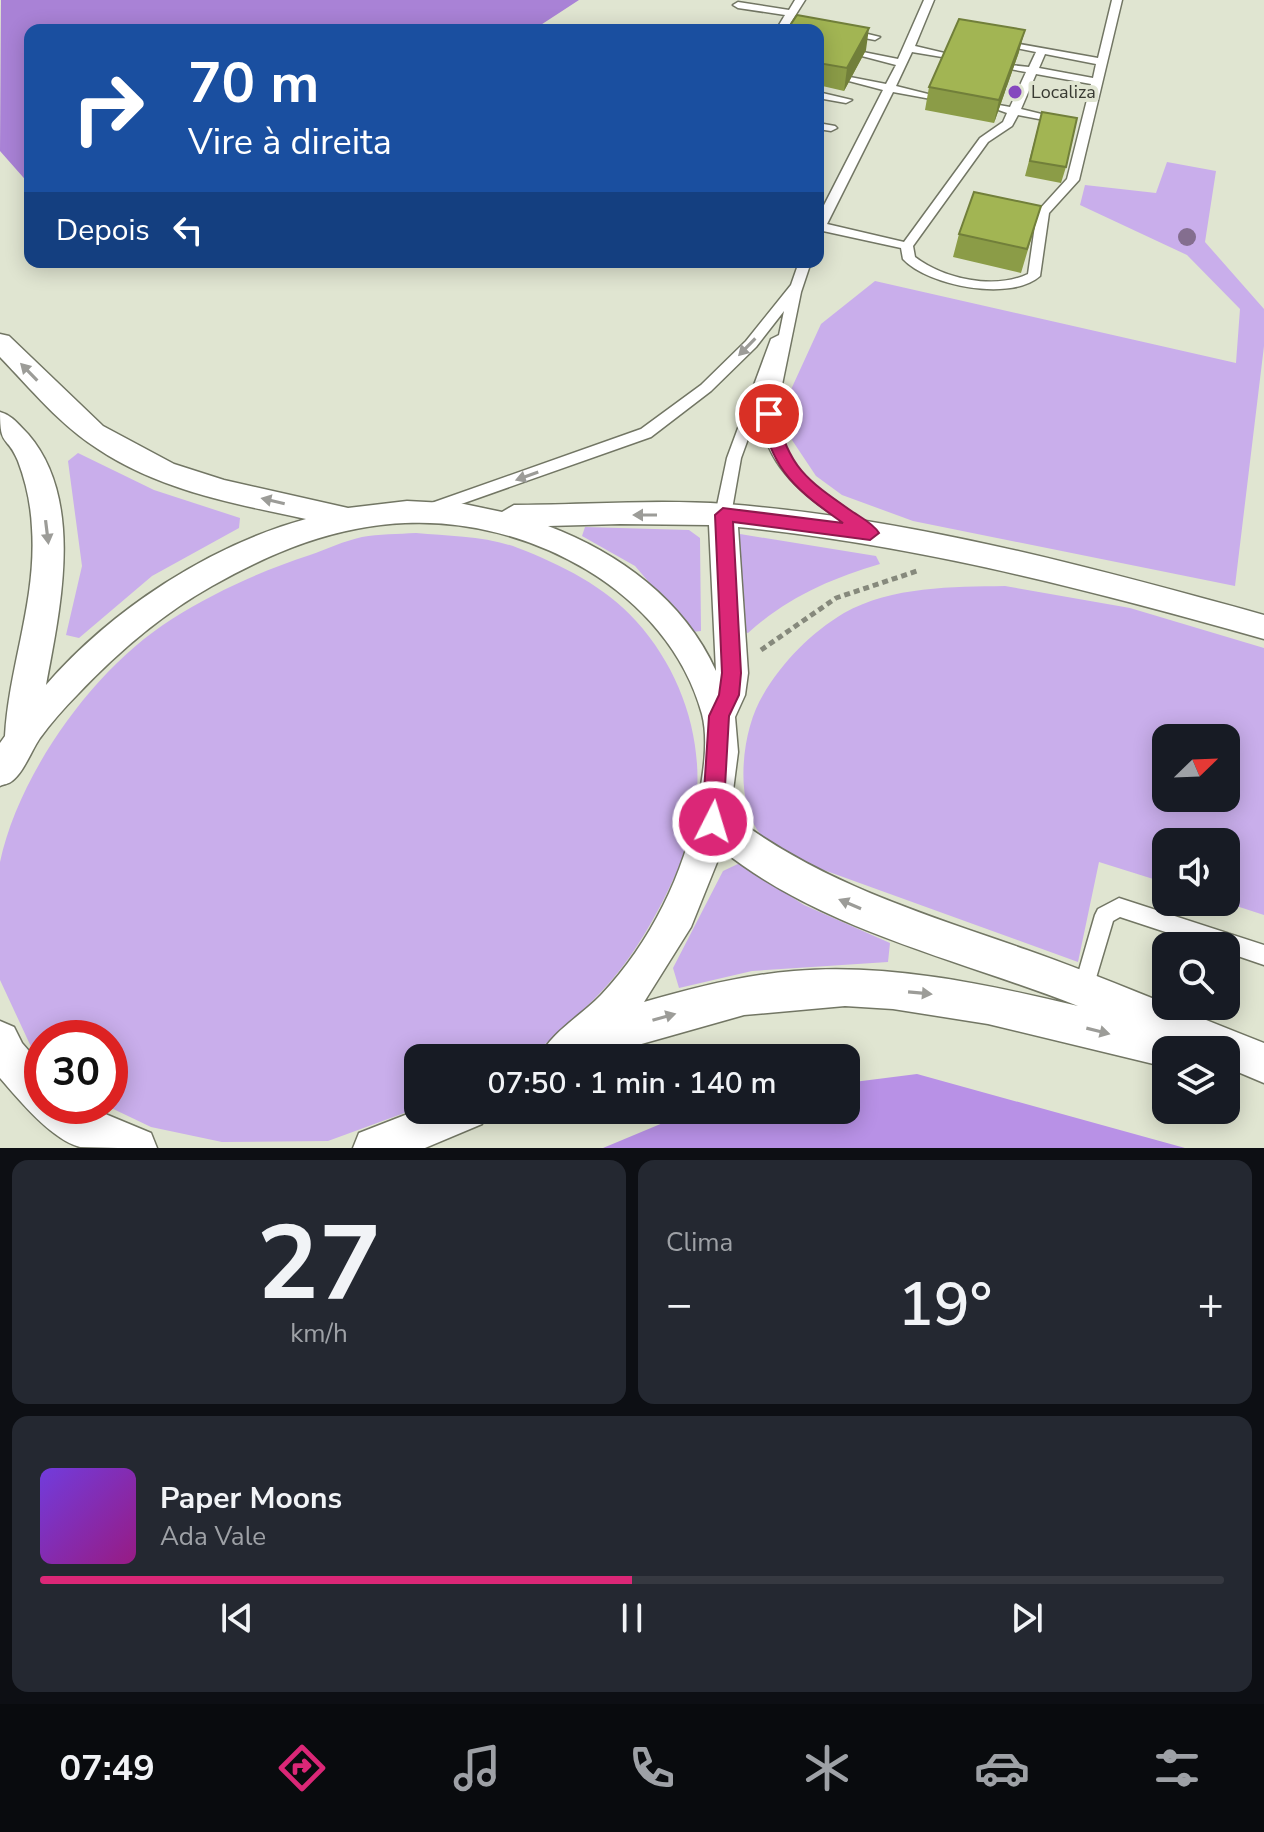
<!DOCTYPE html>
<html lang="pt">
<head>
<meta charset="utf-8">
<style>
  body { margin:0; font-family:"Nunito Sans",sans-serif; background:#242831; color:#f1f3f6; height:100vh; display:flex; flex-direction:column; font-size:30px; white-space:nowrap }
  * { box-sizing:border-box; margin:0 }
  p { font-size:26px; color:#9ea1a6 }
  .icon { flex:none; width:44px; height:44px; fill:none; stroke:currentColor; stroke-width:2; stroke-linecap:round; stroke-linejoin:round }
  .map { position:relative; height:1148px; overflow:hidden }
  .side { display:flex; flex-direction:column; gap:12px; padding:12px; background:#0d0f14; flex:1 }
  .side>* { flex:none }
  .banner { position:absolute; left:24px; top:24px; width:800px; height:244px; border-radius:16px; box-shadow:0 4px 20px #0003; background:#1a4fa0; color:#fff; overflow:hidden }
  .needle { width:52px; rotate:67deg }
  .fabs { position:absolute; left:1152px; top:724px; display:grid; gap:16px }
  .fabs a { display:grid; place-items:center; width:88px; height:88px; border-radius:16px; background:#171b24; box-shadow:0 4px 20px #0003; font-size:40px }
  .speed { position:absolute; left:24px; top:1020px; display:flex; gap:16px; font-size:40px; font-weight:700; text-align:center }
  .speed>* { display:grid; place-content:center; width:104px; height:104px; border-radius:50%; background:#171b24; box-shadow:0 4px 20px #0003; line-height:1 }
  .speed .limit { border:12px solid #d22; background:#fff; color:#111 }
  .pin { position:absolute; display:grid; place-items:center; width:68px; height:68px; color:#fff; margin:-34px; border:4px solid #fff; border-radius:50%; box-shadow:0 2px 8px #0007 }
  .me { position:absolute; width:88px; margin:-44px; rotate:5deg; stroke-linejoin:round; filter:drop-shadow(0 0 6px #0008) }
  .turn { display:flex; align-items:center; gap:28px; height:168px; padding:0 32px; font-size:36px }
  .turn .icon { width:104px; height:104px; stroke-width:2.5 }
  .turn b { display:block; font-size:56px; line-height:68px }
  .then { display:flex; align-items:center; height:76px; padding:0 32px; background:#0003; gap:16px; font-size:30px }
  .big { font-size:60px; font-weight:600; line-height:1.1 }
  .side .tile { flex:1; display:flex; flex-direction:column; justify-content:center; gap:12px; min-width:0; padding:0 28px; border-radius:16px; background:#242831 }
  .side .dial { align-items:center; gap:0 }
  .dial b { font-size:104px; line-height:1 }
  .song { display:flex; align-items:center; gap:24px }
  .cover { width:96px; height:96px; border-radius:12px; background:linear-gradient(135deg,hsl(260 70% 55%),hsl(310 70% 35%)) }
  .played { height:8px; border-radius:4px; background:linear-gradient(90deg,#db2777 50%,#363941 50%) }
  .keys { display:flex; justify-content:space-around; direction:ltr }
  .heat { display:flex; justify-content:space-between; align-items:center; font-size:44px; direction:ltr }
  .side .tiles { flex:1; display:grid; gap:12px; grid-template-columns:1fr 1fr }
  .tile:last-child { grid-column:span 2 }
  .trip { position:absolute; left:404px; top:1044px; width:456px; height:80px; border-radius:16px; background:#171b24; box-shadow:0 4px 20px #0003; font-weight:600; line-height:80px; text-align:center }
  .menu { display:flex; height:128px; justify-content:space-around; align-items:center; background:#090b0e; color:#9ea1a6 }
  .menu .icon { width:56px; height:56px }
  .menu .current { color:#db2777 }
  .menu b { font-size:36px; color:#f1f3f6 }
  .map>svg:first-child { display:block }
</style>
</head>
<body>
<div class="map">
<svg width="1264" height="1148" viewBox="0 0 1264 1148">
  <rect width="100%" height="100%" fill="#e0e5d1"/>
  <path fill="#c9aeeb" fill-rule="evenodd" d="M1167 162 1216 171 1205 242 1264 309V346L1235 586 913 521 842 495 816 476 786 431 783 407 821 324 875 281 1236 363 1240 309 1187 255 1080 205 1085 185 1156 193Z
    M78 453 154 490 240 518 239 528 152 576 79 638 66 635 82 566 68 461Z
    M585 527 689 530 700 538 701 631 692 632 635 566 582 536Z
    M416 533C449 536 487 536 518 548 560 564 606 587 636 621 696 687 715 783 680 864 661 909 634 958 600 993 579 1015 555 1035 533 1055L418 1058V1108L328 1141 222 1142 151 1127 107 1106H110V1038H42V1059L33 1051 0 980V862C19 773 94 668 172 619 215 592 261 571 310 555 327 549 344 541 362 537 379 534 398 534 416 533Z
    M740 534 876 556 880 564C830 579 788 597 748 633L735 629 731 542Z
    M1005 586 1130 608 1264 648V915L1224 902 1226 842H1166V883L1099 862 1078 962 796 860C786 852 770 845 761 835 733 802 742 729 763 695 782 662 812 632 844 613 892 586 953 587 1005 586ZM1166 738H1226V798H1166Z
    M740 863 804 905 890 943 888 962 752 971 679 988 673 968 723 871Z"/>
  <path fill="#b891e6" d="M917 1074 1185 1148H603L694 1110H846V1083Z"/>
  <path fill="#a982d6" d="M1 0H579L533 30H30V185L0 151Z"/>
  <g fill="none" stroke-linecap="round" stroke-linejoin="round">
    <g stroke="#727664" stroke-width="3">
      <path id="service" d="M795 0H805L786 30H776L785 15 738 8 733 5 738 2 789 10Z
        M924 0H934L915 46 953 55 948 58 912 52 896 86 936 96 931 99 893 92 827 224 904 242 980 138 1003 122 1007 113 993 108 999 105 1010 107 1026 72 1010 69V65L1029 67 1036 52 997 44V40L1098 58 1112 0H1122L1079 180 1049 213 1040 276C1011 302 928 286 903 259L901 248 823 231 818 233V217L883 90 845 80 850 77 886 84 896 65 858 55 863 52 898 59ZM1045 54 1096 64 1093 78 1039 68ZM1036 74 1091 84 1067 179 1037 212 1028 274C994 290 944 279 915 257L913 246 988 142 1012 126 1018 115 1060 123 1066 120 1021 109Z
        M847 29 880 37 875 40 843 34V30Z
        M818 92 852 100 846 103 818 98Z
        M818 123 835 126 837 128 831 131 818 129Z
        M799 262H811L801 292 776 414 781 441 791 460 810 483 869 525 872 529 869 533H859C818 504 763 472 762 415 762 405 766 394 768 384L741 458 731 515 723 521 715 515 727 458 771 339 779 335 784 311 756 347 711 391 651 437 433 514H423L420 510 423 506 641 429 701 385 746 341 791 285Z
        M1119 898 1264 945V965L1226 952V946H1208L1120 917 1113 921 1090 998 1083 1001 1076 998 1073 991 1095 915 1098 909Z"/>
    </g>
    <g stroke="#727664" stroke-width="3">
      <path id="minor" d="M0 334 9 336 103 426 174 464 224 480 348 508 407 501 464 504 502 512 514 505C584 505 655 499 726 504 909 518 1087 566 1264 615V639C1091 590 918 545 738 527L748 673 745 695 735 717 738 752 730 814C820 883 922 913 1027 950 1109 979 1184 1012 1264 1043V1083L1226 1067V1050H1166V1067L988 1024 893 1009 845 1006 744 1015 592 1058H539C550 1033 582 1015 601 995 651 942 684 874 698 803 703 775 709 741 702 714 668 590 527 517 405 523 335 526 272 552 212 586 162 614 117 653 78 694 64 708 51 723 40 738 31 751 24 772 12 781 9 784 4 784 0 786V743L5 736C9 666 37 600 32 528 31 505 26 482 18 461 7 434 0 449 0 412 12 415 19 425 28 434 85 500 60 609 46 685 111 610 210 545 306 519 235 504 159 490 98 449 60 425 31 389 0 357ZM620 524 709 525 716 671C684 600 619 553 548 526ZM722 850C824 931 959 959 1078 1006 985 984 889 963 794 971 743 975 693 988 644 1002L691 927Z
        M0 1021 14 1027 22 1043 42 1066V1106H86L151 1133 157 1148C133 1148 103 1148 80 1147 52 1140 19 1100 0 1078Z
        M418 1110H488L482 1124 425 1148H353L359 1133Z"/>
    </g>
    <path stroke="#86897c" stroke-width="5" stroke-dasharray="6 4" stroke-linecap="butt" d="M761 650 836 598 917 571"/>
    <use href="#service" fill="#fff" fill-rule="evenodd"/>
    <use href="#minor" fill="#fff" fill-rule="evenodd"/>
  </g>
  <circle fill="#846e8f" cx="1187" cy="237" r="9"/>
  <path fill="#8b9c47" d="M818 30 866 50 844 91 818 85Z
    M1019 52 994 123 925 110 929 87Z
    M1042 112 1066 167 1061 183 1025 176Z
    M1041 206 1021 273 953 257 959 234Z"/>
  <path fill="#717f3a" d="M869 28 866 50 844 91 847 68Z
    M1025 30 1019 52 994 123 999 100Z"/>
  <path fill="#a2b553" stroke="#717f3a" stroke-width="2" d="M797 15 869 28 847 68 818 63V30H787Z
    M959 19 1025 30 999 100 929 87Z
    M1042 112 1077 118 1066 167 1030 161Z
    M974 192 1041 206 1027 249 959 234Z"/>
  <defs><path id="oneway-solid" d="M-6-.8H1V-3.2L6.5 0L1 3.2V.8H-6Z" transform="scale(2)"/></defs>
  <g fill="#9c9c98">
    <use href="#oneway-solid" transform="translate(747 347) rotate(134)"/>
    <use href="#oneway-solid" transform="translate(29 372) rotate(-134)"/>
    <use href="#oneway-solid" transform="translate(527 476) rotate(160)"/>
    <use href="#oneway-solid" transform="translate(273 501) rotate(-167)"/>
    <use href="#oneway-solid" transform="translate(645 515) rotate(180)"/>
    <use href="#oneway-solid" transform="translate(47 532) rotate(83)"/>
    <use href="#oneway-solid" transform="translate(850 904) rotate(-157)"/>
    <use href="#oneway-solid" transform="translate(920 993) rotate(5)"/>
    <use href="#oneway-solid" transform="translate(664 1017) rotate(-16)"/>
    <use href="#oneway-solid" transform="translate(1098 1031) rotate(14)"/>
  </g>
  <path fill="#db2777" stroke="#8e194d" stroke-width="2" d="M769 408 777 414C787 466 808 481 850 510 860 517 873 523 879 533L870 540 733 522 741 673 739 695 729 716 723 822 720 828 713 831 705 828 702 822 709 716 719 695 722 673 715 515 723 508 843 523C798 491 772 472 761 414Z"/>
  <circle fill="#8548be" stroke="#e0e5d1" stroke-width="3" cx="1015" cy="92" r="8"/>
  <g text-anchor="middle" stroke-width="8" stroke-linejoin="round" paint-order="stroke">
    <g font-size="18" fill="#383a32" stroke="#e0e5d1" text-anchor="start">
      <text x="1031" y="98">Localiza</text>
    </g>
  </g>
</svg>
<div class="fabs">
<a><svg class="needle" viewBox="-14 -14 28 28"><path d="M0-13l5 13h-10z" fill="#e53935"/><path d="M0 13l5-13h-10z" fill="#9ea1a6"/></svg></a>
<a><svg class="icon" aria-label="sound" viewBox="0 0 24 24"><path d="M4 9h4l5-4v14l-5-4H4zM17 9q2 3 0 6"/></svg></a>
<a><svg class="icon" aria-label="search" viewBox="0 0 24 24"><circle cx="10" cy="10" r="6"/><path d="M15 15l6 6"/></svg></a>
<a><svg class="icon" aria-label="layers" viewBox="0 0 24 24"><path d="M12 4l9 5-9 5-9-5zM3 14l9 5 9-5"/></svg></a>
</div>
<div class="speed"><div class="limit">30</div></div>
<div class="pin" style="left:769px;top:414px;background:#d93025"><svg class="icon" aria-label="arrive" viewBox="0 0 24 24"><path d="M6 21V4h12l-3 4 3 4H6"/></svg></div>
<svg class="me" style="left:713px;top:822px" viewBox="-20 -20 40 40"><circle r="17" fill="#db2777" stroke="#fff" stroke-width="3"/><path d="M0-11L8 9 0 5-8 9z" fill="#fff"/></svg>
<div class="trip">07:50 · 1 min · 140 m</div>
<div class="banner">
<div class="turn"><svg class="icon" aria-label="right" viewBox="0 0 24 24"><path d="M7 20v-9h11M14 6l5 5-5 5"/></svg><div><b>70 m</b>Vire à direita</div></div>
<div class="then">Depois<svg class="icon" aria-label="left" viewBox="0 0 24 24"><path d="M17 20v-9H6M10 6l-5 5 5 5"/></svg></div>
</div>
</div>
<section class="side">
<div class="tiles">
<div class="tile dial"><b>27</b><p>km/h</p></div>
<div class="tile"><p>Clima</p>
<div class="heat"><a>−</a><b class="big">19°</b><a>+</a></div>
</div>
<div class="tile">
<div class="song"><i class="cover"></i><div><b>Paper Moons</b><p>Ada Vale</p></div></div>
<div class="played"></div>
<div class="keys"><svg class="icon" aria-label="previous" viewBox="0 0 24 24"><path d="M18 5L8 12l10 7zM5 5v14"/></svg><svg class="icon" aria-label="pause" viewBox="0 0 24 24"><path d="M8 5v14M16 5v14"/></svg><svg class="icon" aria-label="next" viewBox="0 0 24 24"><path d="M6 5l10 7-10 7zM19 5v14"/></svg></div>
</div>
</div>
</section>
<nav class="menu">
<b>07:49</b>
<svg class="icon current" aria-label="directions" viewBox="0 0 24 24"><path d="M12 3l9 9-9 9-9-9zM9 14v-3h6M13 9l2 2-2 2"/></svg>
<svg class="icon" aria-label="music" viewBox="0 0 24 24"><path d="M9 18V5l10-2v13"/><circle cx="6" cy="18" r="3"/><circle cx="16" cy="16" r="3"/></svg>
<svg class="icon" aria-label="phone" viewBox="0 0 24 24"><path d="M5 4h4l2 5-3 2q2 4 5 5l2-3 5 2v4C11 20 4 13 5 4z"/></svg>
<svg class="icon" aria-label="climate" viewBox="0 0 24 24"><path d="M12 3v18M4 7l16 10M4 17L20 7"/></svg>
<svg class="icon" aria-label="car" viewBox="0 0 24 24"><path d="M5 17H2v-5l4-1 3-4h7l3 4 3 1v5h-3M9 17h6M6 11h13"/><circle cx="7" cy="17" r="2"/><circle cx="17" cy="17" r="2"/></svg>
<svg class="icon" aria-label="filters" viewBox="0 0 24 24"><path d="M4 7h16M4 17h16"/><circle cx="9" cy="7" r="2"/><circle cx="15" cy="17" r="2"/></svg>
</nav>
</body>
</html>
